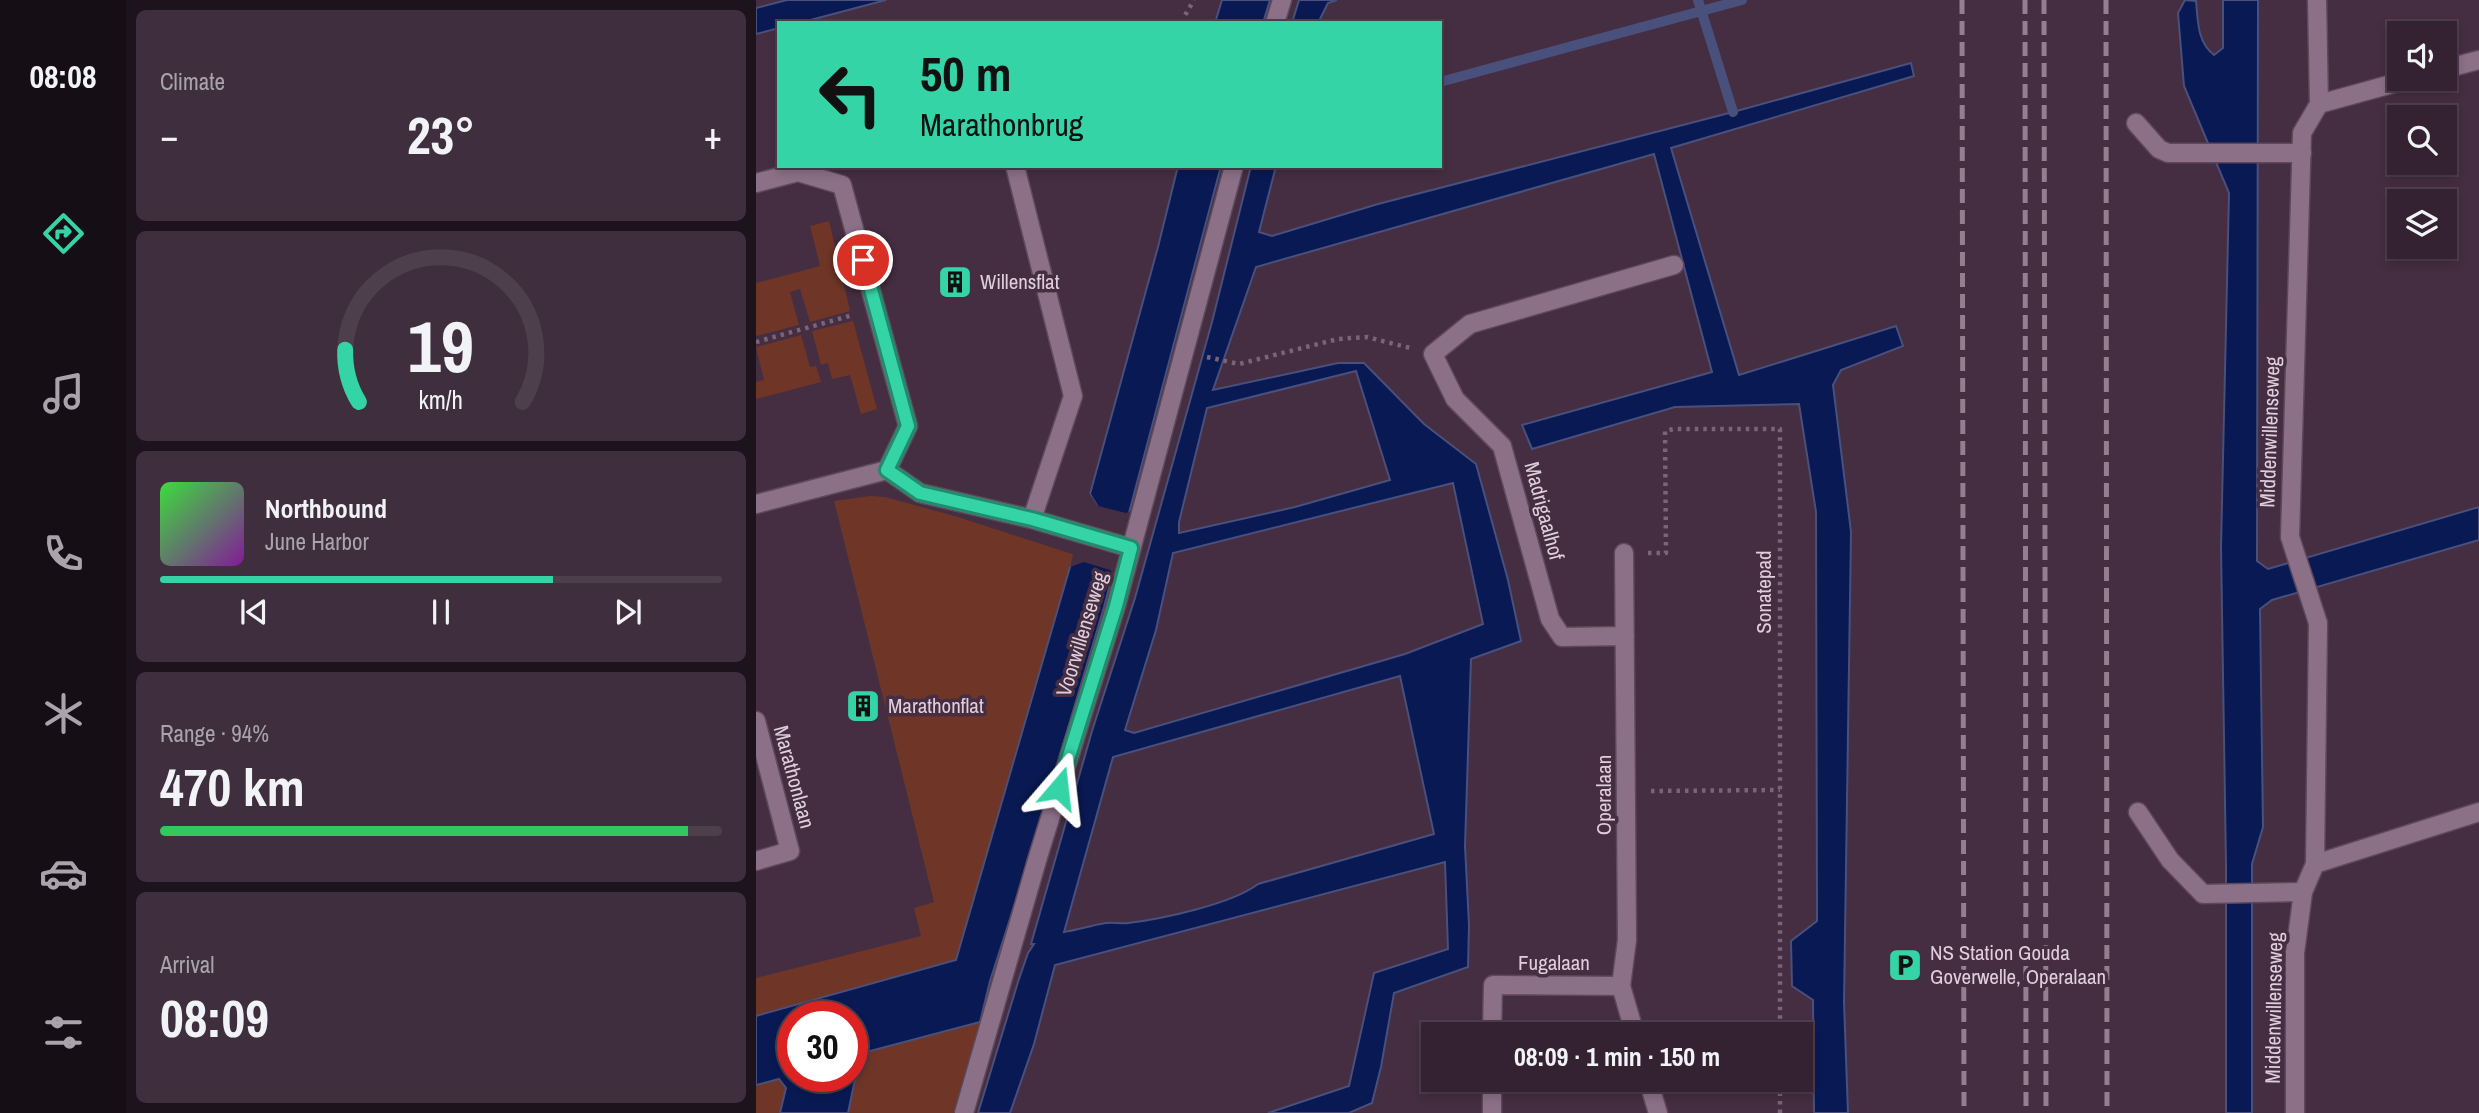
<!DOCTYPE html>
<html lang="en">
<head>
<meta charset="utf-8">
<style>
  body { margin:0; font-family:"Archivo Narrow",sans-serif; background:#3f2f3e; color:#f1f3f6; height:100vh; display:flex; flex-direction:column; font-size:26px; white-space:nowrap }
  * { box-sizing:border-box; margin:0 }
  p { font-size:23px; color:#a9a4ac }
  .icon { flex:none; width:38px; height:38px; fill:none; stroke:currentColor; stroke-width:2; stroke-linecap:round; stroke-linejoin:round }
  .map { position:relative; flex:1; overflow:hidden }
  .panel { display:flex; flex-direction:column; gap:10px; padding:10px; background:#1d131c; width:630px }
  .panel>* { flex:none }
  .guide { position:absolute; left:21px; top:21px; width:665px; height:147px; border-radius:0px; box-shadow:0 4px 10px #0003,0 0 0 2px #4e3f4d; background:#35d4a7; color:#111; overflow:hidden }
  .tools { position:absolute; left:1631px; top:21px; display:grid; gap:14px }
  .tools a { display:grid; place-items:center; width:70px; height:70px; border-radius:0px; background:#342232; box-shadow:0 4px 10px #0003,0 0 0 2px #4e3f4d; font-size:35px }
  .speed { position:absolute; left:21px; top:1001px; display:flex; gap:14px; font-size:35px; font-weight:700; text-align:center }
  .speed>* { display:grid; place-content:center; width:91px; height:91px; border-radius:50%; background:#342232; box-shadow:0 4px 10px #0003,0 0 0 2px #4e3f4d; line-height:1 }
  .speed .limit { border:10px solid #d22; background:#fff; color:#111 }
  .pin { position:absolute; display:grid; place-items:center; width:60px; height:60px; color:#fff; margin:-30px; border:4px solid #fff; border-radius:50%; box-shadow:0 2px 7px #0007 }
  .me { position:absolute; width:77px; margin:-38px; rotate:17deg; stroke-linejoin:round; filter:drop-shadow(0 0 5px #0008) }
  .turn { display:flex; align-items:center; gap:24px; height:147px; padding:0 28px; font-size:32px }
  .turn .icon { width:91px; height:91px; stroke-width:2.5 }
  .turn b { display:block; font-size:49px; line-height:60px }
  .big { font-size:52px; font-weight:700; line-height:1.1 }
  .panel .tile { flex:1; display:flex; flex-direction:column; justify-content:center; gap:10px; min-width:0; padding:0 24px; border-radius:10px; background:#3f2f3e }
  .panel .dial { align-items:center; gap:0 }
  .dial svg { height:182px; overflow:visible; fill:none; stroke:#4e3f4d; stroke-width:7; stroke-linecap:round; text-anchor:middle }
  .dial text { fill:#f1f3f6; stroke:none }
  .song { display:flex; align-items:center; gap:21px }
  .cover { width:84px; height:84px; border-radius:10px; background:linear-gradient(135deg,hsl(120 70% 55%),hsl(290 70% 35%)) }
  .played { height:7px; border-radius:4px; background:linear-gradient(90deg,#35d4a7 70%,#4e3f4d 70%) }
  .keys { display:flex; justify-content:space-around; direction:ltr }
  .heat { display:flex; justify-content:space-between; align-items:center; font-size:38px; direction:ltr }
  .charge { height:10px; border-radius:5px; background:linear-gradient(90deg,#34c759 94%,#4e3f4d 0) }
  .trip { position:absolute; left:665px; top:1022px; width:392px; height:70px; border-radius:0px; background:#342232; box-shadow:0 4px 10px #0003,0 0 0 2px #4e3f4d; font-weight:700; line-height:70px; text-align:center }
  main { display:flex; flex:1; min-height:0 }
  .tab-bar { display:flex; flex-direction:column; width:126px; justify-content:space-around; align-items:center; background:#150e14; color:#a9a4ac }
  .tab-bar .icon { width:49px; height:49px }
  .tab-bar .on { color:#35d4a7 }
  .tab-bar b { font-size:32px; color:#f1f3f6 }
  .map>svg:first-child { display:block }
</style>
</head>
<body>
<main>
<nav class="tab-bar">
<b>08:08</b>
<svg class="icon on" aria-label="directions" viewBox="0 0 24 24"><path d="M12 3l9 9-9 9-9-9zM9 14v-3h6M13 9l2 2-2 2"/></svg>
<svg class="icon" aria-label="music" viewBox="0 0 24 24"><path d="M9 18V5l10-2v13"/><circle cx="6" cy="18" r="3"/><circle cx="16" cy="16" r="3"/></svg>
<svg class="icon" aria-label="phone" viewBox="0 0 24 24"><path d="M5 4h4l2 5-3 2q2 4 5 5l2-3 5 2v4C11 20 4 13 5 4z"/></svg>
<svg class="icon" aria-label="climate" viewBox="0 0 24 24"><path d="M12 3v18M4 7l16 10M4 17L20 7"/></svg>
<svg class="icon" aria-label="car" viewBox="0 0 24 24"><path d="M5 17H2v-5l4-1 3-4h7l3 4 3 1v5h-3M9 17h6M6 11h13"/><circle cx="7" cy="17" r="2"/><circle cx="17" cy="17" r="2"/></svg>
<svg class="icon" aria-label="filters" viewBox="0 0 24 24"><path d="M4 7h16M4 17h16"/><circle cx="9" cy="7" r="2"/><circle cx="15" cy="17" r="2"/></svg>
</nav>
<section class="panel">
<div class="tile"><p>Climate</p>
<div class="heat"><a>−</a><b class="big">23°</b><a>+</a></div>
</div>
<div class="tile dial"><svg viewBox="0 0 100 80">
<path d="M14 69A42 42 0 1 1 86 69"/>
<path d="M14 69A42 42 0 0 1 8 46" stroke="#35d4a7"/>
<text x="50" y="56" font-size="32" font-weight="700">19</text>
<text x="50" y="72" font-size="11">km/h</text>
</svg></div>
<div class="tile">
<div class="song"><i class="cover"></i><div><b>Northbound</b><p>June Harbor</p></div></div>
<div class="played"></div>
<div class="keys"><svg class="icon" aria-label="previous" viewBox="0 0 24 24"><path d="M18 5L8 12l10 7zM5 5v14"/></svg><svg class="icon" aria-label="pause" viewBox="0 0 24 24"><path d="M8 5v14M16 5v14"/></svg><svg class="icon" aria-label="next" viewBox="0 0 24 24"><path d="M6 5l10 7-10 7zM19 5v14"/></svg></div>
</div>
<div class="tile"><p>Range · 94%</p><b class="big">470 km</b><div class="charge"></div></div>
<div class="tile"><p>Arrival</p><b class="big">08:09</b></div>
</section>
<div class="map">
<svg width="1723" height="1113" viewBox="0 0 1723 1113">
  <rect width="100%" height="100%" fill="#452d42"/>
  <path fill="#6f3627" d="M73 221 94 311 54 322 44 289 34 292 43 325 0 336V283L64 266 54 226Z
    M97 321 121 409 105 414 94 375 76 379 72 363 65 365 56 331Z
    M45 335 54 367 60 366 65 382 0 399V382L8 380 0 347Z
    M114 496 129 497 202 517 319 555 277 692 200 960 0 1016V978L165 936 158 908 178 902 78 501Z
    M224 1022 197 1113H92L98 1084 110 1052Z
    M23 1078 30 1088 24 1113H0V1085Z"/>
  <path fill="#091953" stroke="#49507c" stroke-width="2" fill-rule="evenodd" d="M31 0H130L43 23H23V28L0 34V8Z
    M466 0H514L507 23H459Z
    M543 0H581L572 3 562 23H536Z
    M1429 0 1440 1C1442 21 1441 42 1458 55L1467 48V0H1502L1501 561 1512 569 1723 507V540L1516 600 1504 609 1507 827 1496 864V1113H1470V865L1465 547 1473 193 1428 86 1422 13Z
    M1155 63 1158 76 915 148 983 375 1140 326 1147 346 1085 370 1077 385 1095 532 1088 1002 1092 1113H1058L1057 1000 1036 986 1035 941 1061 921 1060 512 1043 404 919 407 776 449 766 425 956 372 898 154 500 267 457 390 582 363H608L668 424 720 464 752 580 765 641 715 659 709 846 713 925 712 967 638 993 625 1067 616 1103 593 1113H512L593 1086 618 973 692 949 689 862 299 965 278 1044 254 1113H222L262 982 272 953 278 944H275L336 731 379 598 456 322 495 166H520L503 232 516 236 622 204 977 112ZM600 371 634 480 539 507 423 533V522L451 408ZM697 483 727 624 649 654 378 733 369 730 400 630 417 553ZM644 676 678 834 502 884C476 904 406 919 372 923 365 924 358 922 350 923 336 925 322 930 308 932L357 757Z
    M422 166H465L348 607 272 863 234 981 224 1022 110 1052 98 1084 92 1113H24L30 1088 23 1079 0 1085V1016L200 960 314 567 342 507 334 494 402 247ZM37 1017H96V1076H37Z"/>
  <path fill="#452d42" d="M333 493 342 506 370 513 379 509 360 578 354 570 328 562 314 567 319 547 338 507 332 496Z"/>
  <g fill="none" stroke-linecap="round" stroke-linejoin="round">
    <path stroke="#49507c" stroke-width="10" d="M942 0 977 112
      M684 82 986 0"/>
    <g stroke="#5d495a" stroke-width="21">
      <path id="lane" d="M1380 123 1403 149 1412 153H1546
        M1382 812 1414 860 1447 894 1547 892"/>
    </g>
    <g stroke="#5d495a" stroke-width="21">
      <path id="street" d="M519 23 526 0
        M1689 69 1723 60
        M1563 104 1654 79
        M0 183 42 172 86 185 152 426 131 470
        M0 504 131 470 164 493 276 519 317 396 259 166
        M276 519 375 548
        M868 553 871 940 865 986 879 1034
        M869 636 806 637 794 619 746 446 699 399 677 354 714 324 918 265
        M0 721 34 851 0 861
        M1559 864 1723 812
        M736 1034 737 985 865 986
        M892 1080 902 1113
        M208 1113 282 857 360 606 478 166
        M736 1113V1080
        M1539 1113V953L1547 892 1559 864 1562 623 1534 537 1546 133 1563 104 1561 0"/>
    </g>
    <path stroke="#7a6477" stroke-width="4.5" stroke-dasharray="3.5 5" stroke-linecap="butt" d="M429 23 428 17 438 0
      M0 342 97 315
      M451 357 483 364 582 339 611 337 654 348
      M892 553H910L909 431 918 429H1024V1034
      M895 791 1024 790
      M1024 1113V1080"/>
    <use href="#lane" stroke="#8c7088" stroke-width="18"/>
    <use href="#street" stroke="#8c7088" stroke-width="18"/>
    <path stroke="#937f90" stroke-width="5" stroke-dasharray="14 7" stroke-linecap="butt" d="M1206 0 1208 1113
      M1269 0 1270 1113
      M1288 0 1290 1113
      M1350 0 1351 1113"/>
  </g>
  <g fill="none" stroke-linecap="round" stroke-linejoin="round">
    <g stroke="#228a6d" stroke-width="18">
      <path id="route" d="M107 260 152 426 131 470 164 493 276 519 375 548 360 606 303 788"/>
    </g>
    <use href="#route" stroke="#35d4a7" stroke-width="12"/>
  </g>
  <defs>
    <g id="building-square" transform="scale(1.75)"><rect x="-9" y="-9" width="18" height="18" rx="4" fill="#35d4a7" stroke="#452d42"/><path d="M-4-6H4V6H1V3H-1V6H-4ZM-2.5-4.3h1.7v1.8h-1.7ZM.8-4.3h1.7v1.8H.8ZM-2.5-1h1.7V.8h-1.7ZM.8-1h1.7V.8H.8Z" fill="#111"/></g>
    <g id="parking-square" transform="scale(1.75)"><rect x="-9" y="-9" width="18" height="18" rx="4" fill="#35d4a7" stroke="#452d42"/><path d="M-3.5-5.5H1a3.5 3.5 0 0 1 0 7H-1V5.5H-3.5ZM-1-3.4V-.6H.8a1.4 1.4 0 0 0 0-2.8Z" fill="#111"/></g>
  </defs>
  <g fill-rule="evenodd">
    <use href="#building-square" x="199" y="282"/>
    <use href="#building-square" x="107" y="706"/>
    <use href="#parking-square" x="1149" y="965"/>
  </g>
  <g text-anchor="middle" stroke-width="7" stroke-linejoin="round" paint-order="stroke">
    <g font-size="21" fill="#dfcfdc" stroke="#452d42" text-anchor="start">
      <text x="224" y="289">Willensflat</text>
      <text x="132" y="713">Marathonflat</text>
      <text x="1174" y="960">NS Station Gouda<tspan x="1174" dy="24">Goverwelle, Operalaan</tspan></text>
    </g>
    <g font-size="21" fill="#dfcfdc" stroke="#452d42">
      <text transform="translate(1514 432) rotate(-88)" y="7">Middenwillenseweg</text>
      <text transform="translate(788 511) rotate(75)" y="7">Madrigaalhof</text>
      <text transform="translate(1008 592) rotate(-90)" y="7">Sonatepad</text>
      <text transform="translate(326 634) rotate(-73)" y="7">Voorwillenseweg</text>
      <text transform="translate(38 777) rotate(75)" y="7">Marathonlaan</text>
      <text transform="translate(848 795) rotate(-90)" y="7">Operalaan</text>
      <text x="798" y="970">Fugalaan</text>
      <text transform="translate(1518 1008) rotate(-89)" y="7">Middenwillenseweg</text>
    </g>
  </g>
</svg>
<div class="tools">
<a><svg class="icon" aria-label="sound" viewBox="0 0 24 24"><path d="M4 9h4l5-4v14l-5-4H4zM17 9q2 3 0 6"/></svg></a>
<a><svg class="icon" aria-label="search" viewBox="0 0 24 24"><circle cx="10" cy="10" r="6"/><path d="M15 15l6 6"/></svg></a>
<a><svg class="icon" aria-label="layers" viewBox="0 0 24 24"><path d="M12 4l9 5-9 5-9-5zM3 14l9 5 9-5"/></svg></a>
</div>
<div class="speed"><div class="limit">30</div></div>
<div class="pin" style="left:107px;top:260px;background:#d93025"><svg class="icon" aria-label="arrive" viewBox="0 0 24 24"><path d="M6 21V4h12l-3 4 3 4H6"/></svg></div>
<svg class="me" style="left:303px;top:788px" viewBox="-20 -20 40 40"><path d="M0-17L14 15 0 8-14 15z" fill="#35d4a7" stroke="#fff" stroke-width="4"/></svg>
<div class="trip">08:09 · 1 min · 150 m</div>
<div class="guide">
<div class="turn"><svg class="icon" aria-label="left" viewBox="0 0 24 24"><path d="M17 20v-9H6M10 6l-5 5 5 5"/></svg><div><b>50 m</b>Marathonbrug</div></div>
</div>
</div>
</main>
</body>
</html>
